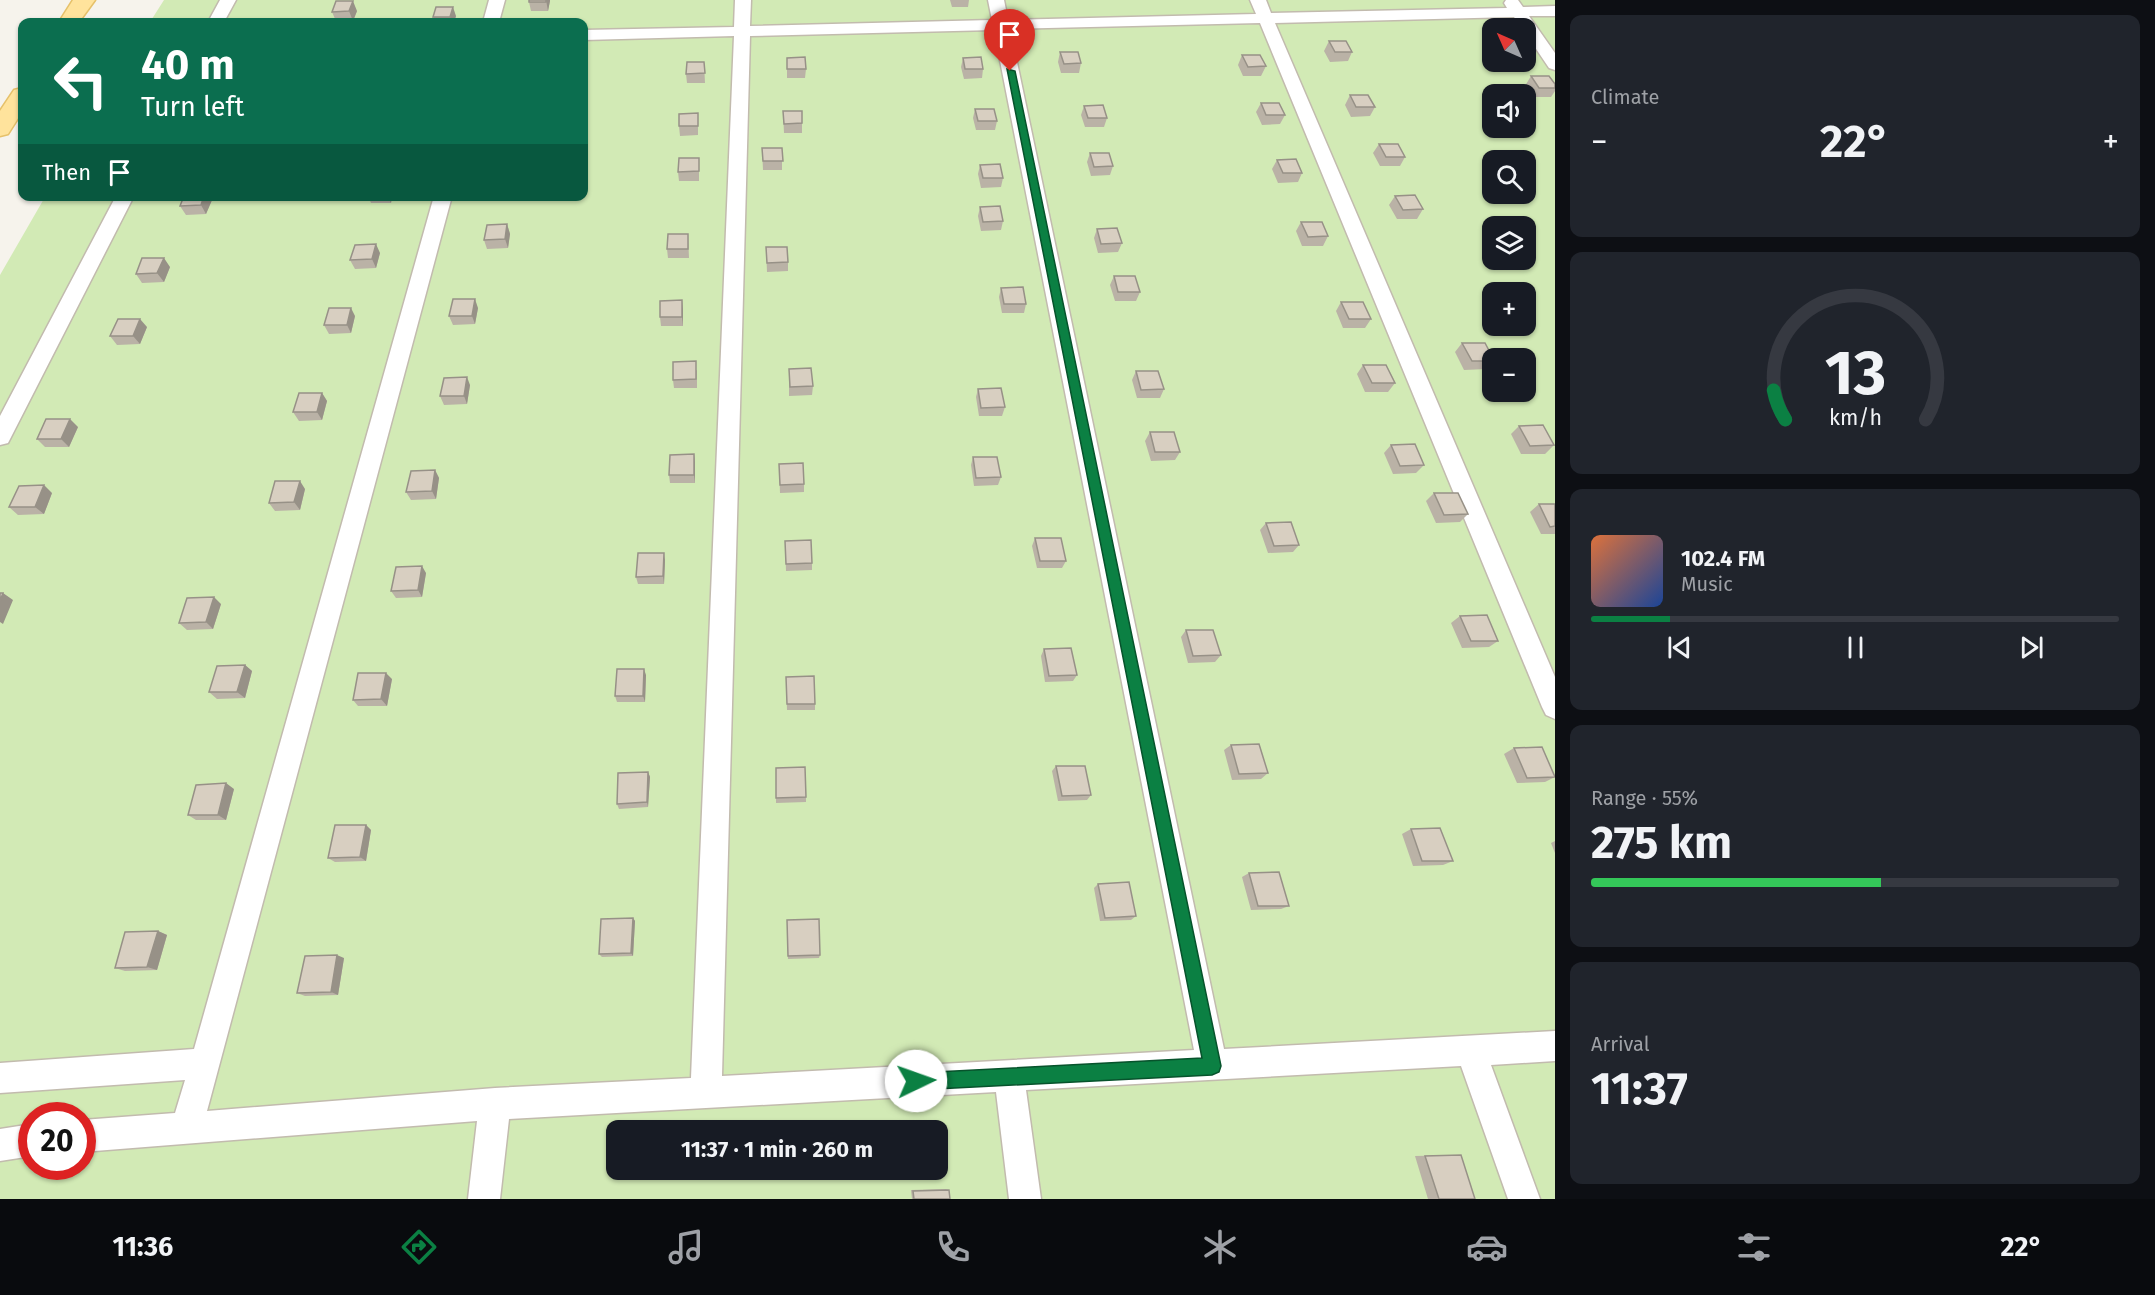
<!DOCTYPE html>
<html lang="en">
<head>
<meta charset="utf-8">
<style>
  body { margin:0; font-family:"Fira Sans",sans-serif; background:#20242c; color:#f1f3f6; height:100vh; display:flex; flex-direction:column; font-size:22px; white-space:nowrap }
  * { box-sizing:border-box; margin:0 }
  p { font-size:20px; color:#9ea1a6 }
  .icon { flex:none; width:33px; height:33px; fill:none; stroke:currentColor; stroke-width:2; stroke-linecap:round; stroke-linejoin:round }
  .map { position:relative; flex:1; overflow:hidden }
  .drawer { display:flex; flex-direction:column; gap:15px; padding:15px; background:#0d0f14; width:600px }
  .drawer>* { flex:none }
  .guide { position:absolute; left:18px; top:18px; width:570px; height:183px; border-radius:12px; box-shadow:0 2px 4px #0004; background:#0b6e4f; color:#fff; overflow:hidden }
  .needle { width:39px; rotate:315deg }
  .controls { position:absolute; left:1482px; top:18px; display:grid; gap:12px }
  .controls a { display:grid; place-items:center; width:54px; height:54px; border-radius:12px; background:#171b24; box-shadow:0 2px 4px #0004; font-size:30px }
  .speed { position:absolute; left:18px; top:1102px; display:flex; gap:12px; font-size:30px; font-weight:700; text-align:center }
  .speed>* { display:grid; place-content:center; width:78px; height:78px; border-radius:50%; background:#171b24; box-shadow:0 2px 4px #0004; line-height:1 }
  .speed .limit { border:9px solid #d22; background:#fff; color:#111 }
  .pin { position:absolute; display:grid; place-items:center; width:51px; height:51px; color:#fff; margin:-62px -26px; border-radius:50% 50% 50% 0; rotate:-45deg; box-shadow:0 0 6px #0007 }
  .pin .icon { rotate:45deg }
  .me { position:absolute; width:66px; margin:-33px; rotate:87deg; stroke-linejoin:round; filter:drop-shadow(0 0 4px #0008) }
  .turn { display:flex; align-items:center; gap:21px; height:126px; padding:0 24px; font-size:27px }
  .turn .icon { width:78px; height:78px; stroke-width:2.5 }
  .turn b { display:block; font-size:42px; line-height:51px }
  .then { display:flex; align-items:center; height:57px; padding:0 24px; background:#0003; gap:12px; font-size:22px }
  .big { font-size:45px; font-weight:700; line-height:1.1 }
  .drawer .card { flex:1; display:flex; flex-direction:column; justify-content:center; gap:9px; min-width:0; padding:0 21px; border-radius:12px; background:#20242c }
  .drawer .dial { align-items:center; gap:0 }
  .dial svg { height:156px; overflow:visible; fill:none; stroke:#363941; stroke-width:7; stroke-linecap:round; text-anchor:middle }
  .dial text { fill:#f1f3f6; stroke:none }
  .song { display:flex; align-items:center; gap:18px }
  .cover { width:72px; height:72px; border-radius:9px; background:linear-gradient(135deg,hsl(20 70% 55%),hsl(220 70% 35%)) }
  .played { height:6px; border-radius:3px; background:linear-gradient(90deg,#0b8043 15%,#363941 15%) }
  .keys { display:flex; justify-content:space-around; direction:ltr }
  .heat { display:flex; justify-content:space-between; align-items:center; font-size:33px; direction:ltr }
  .charge { height:9px; border-radius:4px; background:linear-gradient(90deg,#34c759 55%,#363941 0) }
  .trip { position:absolute; left:606px; top:1120px; width:342px; height:60px; border-radius:12px; background:#171b24; box-shadow:0 2px 4px #0004; font-weight:700; line-height:60px; text-align:center }
  .dock { display:flex; height:96px; justify-content:space-around; align-items:center; background:#090b0e; color:#9ea1a6 }
  .dock .icon { width:42px; height:42px }
  .dock .selected { color:#0b8043 }
  .dock b { font-size:27px; color:#f1f3f6 }
  main { display:flex; flex:1; min-height:0 }
  .map>svg:first-child { display:block }
</style>
</head>
<body>
<main>
<div class="map">
<svg width="1555" height="1199" viewBox="0 0 1555 1199">
  <rect width="100%" height="100%" fill="#f6f3ec"/>
  <path fill="#d2eab5" fill-rule="evenodd" d="M164 0H1555V1199H0V275L45 197 584 196V22H150ZM1492 28H1526V62H1492ZM1492 94H1526V128H1492ZM1492 160H1526V194H1492ZM1492 226H1526V260H1492ZM1492 292H1526V326H1492ZM1492 358H1526V392H1492ZM32 1116H82V1167H32ZM616 1131H938V1170H616Z"/>
  <g fill="none" stroke-linecap="round" stroke-linejoin="round">
    <g stroke="#c2bbae" stroke-width="3">
      <path id="lane" d="M220 0H236L224 22H208Z
        M489 0H505L499 22H483Z
        M735 0H751L750 26 992 20 988 0H1004L1008 20 1256 14 1250 0H1266L1271 13 1507 8 1504 3 1506 0H1518L1523 7 1555 6V16H1529L1555 53V70L1549 68 1526 34V28H1522L1514 17 1275 23 1555 677V719L1546 715 1542 707 1260 23 1010 29 1224 1049 1555 1031V1061L1491 1065 1540 1199H1508L1461 1066 1026 1090 1041 1199H1009L996 1092 509 1119 500 1199H468L477 1121 82 1152V1120L175 1113 185 1080 0 1093V1063L194 1049 434 196H452L207 1111 495 1088 691 1078 734 36 584 40V30L734 27ZM994 30 1194 1050 722 1076 750 36Z
        M116 196H134L8 443 0 445V416Z
        M32 1124V1156L0 1161V1129Z"/>
    </g>
    <g stroke="#e6c16a" stroke-width="3">
      <path id="primary" d="M73 0H95L79 22H59Z
        M22 88V112L8 134 0 136V111L14 90Z"/>
    </g>
    <use href="#lane" fill="#fff" fill-rule="evenodd"/>
    <use href="#primary" fill="#ffe39c" fill-rule="evenodd"/>
  </g>
  <path fill="#bab2a6" d="M550 0 548 11H531L529 2Z
    M950 0H969L968 7H952Z
    M357 11 353 21H336L332 12Z
    M456 16 454 22H435L433 17Z
    M1488 26 1492 28V46H1490L1483 36Z
    M1329 41 1352 52 1348 61 1330 62 1324 51Z
    M1060 52 1081 63 1079 73H1061L1058 62Z
    M1242 55 1266 66 1261 76H1243L1238 65Z
    M787 58 806 69 805 78H787Z
    M963 58 983 69 982 78 964 79 961 67Z
    M704 62 705 83H687L686 74Z
    M1531 76 1555 84V91L1551 97H1533L1525 86Z
    M1350 95 1375 107 1370 116 1351 117 1345 105Z
    M1261 103 1285 115 1280 124 1262 125 1256 112Z
    M1084 106 1107 118 1104 127H1085L1081 115Z
    M975 109 997 121 995 130H976L973 118Z
    M783 111 802 123V133H784Z
    M698 113V135L680 136 679 126Z
    M1379 144 1405 157 1400 166H1380L1373 153Z
    M762 148H782V170H763Z
    M1090 153 1113 166 1110 175 1091 176 1087 162Z
    M699 158V181H679L678 172Z
    M1277 160 1302 173 1298 182 1278 183 1272 169Z
    M980 165 1003 178 1001 187 981 188 978 174Z
    M184 196H209L212 200 206 214 186 215 180 206Z
    M368 196H392L391 203H371Z
    M1395 196 1423 209 1417 219H1397L1389 205Z
    M980 207 1003 221 1001 230 981 231 978 216Z
    M1301 222 1328 236 1323 246H1302L1296 231Z
    M507 224 510 234 508 248 487 249 484 240Z
    M1097 229 1122 243 1118 252 1098 253 1094 238Z
    M688 234 689 258H668L667 249Z
    M766 247 788 262V271L767 272Z
    M380 253 376 268 355 269 350 260Z
    M170 267 164 282 142 283 136 274Z
    M1114 276 1140 292 1136 301H1115L1110 285Z
    M1001 288 1026 304 1024 313H1002L999 297Z
    M1341 302 1371 319 1365 328H1343L1336 311Z
    M478 308 475 324 453 325 449 316Z
    M683 309V326H661L660 317Z
    M355 316 351 333 329 334 324 325Z
    M147 327 140 344 117 345 110 336Z
    M1462 343 1492 358V363L1487 369 1464 370 1455 352Z
    M1363 365 1395 383 1388 392H1365L1357 374Z
    M697 370V388H674L673 380Z
    M1136 371 1164 389 1160 398H1137L1132 380Z
    M789 377 813 386 812 395 789 396Z
    M470 385 467 404 444 405 440 396Z
    M978 389 1005 407 1002 416H979L976 397Z
    M322 393 327 401 322 420 299 421 293 412Z
    M1519 426 1554 445 1545 454H1521L1511 434Z
    M78 427 69 447H45L37 439Z
    M1150 432 1180 452 1175 460 1151 461 1145 441Z
    M1391 445 1424 465 1416 473 1393 474 1384 453Z
    M694 454 695 462V483H670L669 475Z
    M973 457 1001 477 998 485 974 486 971 465Z
    M779 464 804 484V492L780 493Z
    M435 470 439 478 436 499 411 500 406 492Z
    M305 489 300 510 275 511 269 503Z
    M52 493 44 514 18 515 9 507Z
    M1434 493 1468 514 1460 522 1436 523 1426 501Z
    M1539 504H1555V534H1541L1530 512Z
    M1266 523 1299 545 1293 552 1268 553 1260 530Z
    M1035 538 1066 561 1062 568H1037L1032 546Z
    M785 541 812 563V570L786 571Z
    M665 560 664 584H638L636 577Z
    M426 573 422 597 396 598 391 591Z
    M221 604 213 629 187 630 179 623Z
    M1460 616 1498 641 1489 647 1462 648 1451 623Z
    M1186 630 1221 655 1215 662 1188 663 1181 637Z
    M1044 649 1077 675 1073 681 1045 682 1041 656Z
    M245 665 252 671 245 698 217 699 209 692Z
    M646 675 645 702H617L615 696Z
    M786 677 815 704V710H787Z
    M392 679 387 706H358L353 700Z
    M1231 745 1268 773 1261 779 1232 780 1224 750Z
    M1514 748 1555 777 1545 782 1517 783 1504 754Z
    M1056 766 1091 795 1087 800 1058 801 1052 771Z
    M776 768 806 797V802L776 803Z
    M648 772 650 777 648 807 619 809 617 804Z
    M234 789 226 820H196L188 815Z
    M366 825 371 830 366 861 335 862 328 858Z
    M1411 829 1453 861 1443 865 1413 866 1402 834Z
    M1555 841V853L1551 843Z
    M1249 873 1289 906 1281 909 1251 910 1242 877Z
    M1098 884 1136 916 1131 920 1100 921 1094 888Z
    M633 918 635 921 633 956 602 957 599 954Z
    M787 920 820 955 819 958 788 959Z
    M158 931 167 935 157 970 125 971 115 968Z
    M344 958 338 995 305 996 297 993Z
    M1461 1155 1475 1199H1428L1415 1156Z
    M946 1189 949 1190 950 1199H912L911 1190Z"/>
  <path fill="#979187" d="M546 0H550V1L548 11Z
    M353 1 357 11 353 21 349 11Z
    M453 7 456 16 454 22H452L450 17Z
    M204 196H209L212 200 206 214 201 205Z
    M388 196H392L391 203Z
    M507 224 510 234 508 248 505 239Z
    M376 244 380 253 376 268 372 259Z
    M164 258 170 267 164 282 157 273Z
    M475 299 478 308 475 324 472 316Z
    M682 300 683 309V326L682 317Z
    M351 308 355 316 351 333 347 325Z
    M140 319 147 327 140 344 133 336Z
    M467 377 470 385 467 404 464 396Z
    M322 393 327 401 322 420 317 412Z
    M70 419 78 427 69 447 61 439Z
    M694 454 695 462V483L694 475Z
    M435 470 439 478 436 499 432 491Z
    M300 481 305 489 300 510 294 502Z
    M44 485 52 493 44 514 35 507Z
    M664 553 665 560 664 584 663 576Z
    M422 566 426 573 422 597 418 590Z
    M3 593 13 600 3 624 0 622V601Z
    M214 597 221 604 213 629 206 622Z
    M245 665 252 671 245 698 237 692Z
    M644 669 646 675 645 702 643 696Z
    M386 673 392 679 387 706 381 699Z
    M648 772 650 777 648 807 647 802Z
    M226 783 234 789 226 820 218 815Z
    M366 825 371 830 366 861 360 857Z
    M633 918 635 921 633 956 631 953Z
    M158 931 167 935 157 970 147 967Z
    M337 955 344 958 338 995 331 992Z"/>
  <path fill="#d8cfc1" stroke="#979187" stroke-width="1.5" d="M529 0H546V2H529Z
    M336 1H353L349 11 332 12Z
    M436 7H453L450 17H433Z
    M1488 26H1506L1507 28H1492V32Z
    M1329 41H1346L1352 52H1335Z
    M1060 52H1078L1081 63 1064 64Z
    M1242 55H1260L1266 66 1248 67Z
    M805 57 806 69H787V58Z
    M981 57 983 69H965L963 58Z
    M687 62H704L705 73 686 74Z
    M1531 76H1549L1555 84V88H1539Z
    M1350 95H1368L1375 107H1356Z
    M1261 103H1279L1285 115H1266Z
    M1103 105 1107 118H1088L1084 106Z
    M975 109H994L997 121H978Z
    M783 111H802V123L784 124Z
    M698 113V126H679V114Z
    M1379 144H1398L1405 157H1386Z
    M762 148H782L783 161H763Z
    M1090 153H1109L1113 166 1094 167Z
    M679 158H699V171L678 172Z
    M1296 159 1302 173H1283L1277 160Z
    M1000 164 1003 178H983L980 165Z
    M1415 195 1423 209 1403 210 1395 196Z
    M184 196H204L201 205 180 206Z
    M1000 206 1003 221 983 222 980 207Z
    M1301 222H1322L1328 236 1308 237Z
    M507 224 505 239 484 240 487 225Z
    M1117 228 1122 243 1101 244 1097 229Z
    M668 234H688V249H667Z
    M376 244 372 259 350 260 355 245Z
    M766 247H787L788 262 767 263Z
    M142 258H164L157 273 136 274Z
    M1114 276H1135L1140 292H1118Z
    M1023 287 1026 304H1004L1001 288Z
    M453 299H475L472 316H449Z
    M682 300V317H660V301Z
    M1341 302H1363L1371 319H1349Z
    M329 308H351L347 325H324Z
    M118 319H140L133 336H110Z
    M1462 343H1485L1493 358 1492 361H1472Z
    M696 361V379L673 380V362Z
    M1363 365H1386L1395 383H1372Z
    M811 368 813 386 790 387 789 369Z
    M1136 371H1158L1164 389 1141 390Z
    M467 377 464 396H440L444 378Z
    M1001 388 1005 407 981 408 978 389Z
    M299 393H322L317 412H293Z
    M46 419H70L61 439H37Z
    M1543 425 1554 445 1530 446 1519 426Z
    M1150 432H1174L1180 452H1155Z
    M1415 444 1424 465 1400 466 1391 445Z
    M694 454V475H669L670 455Z
    M973 457H997L1001 477 976 478Z
    M803 463 804 484 780 485 779 464Z
    M435 470 432 491 406 492 411 471Z
    M275 481H300L294 502 269 503Z
    M44 485 35 507H9L19 486Z
    M1434 493H1458L1468 514 1444 515Z
    M1539 504H1555V526L1550 527Z
    M1291 522 1299 545 1274 546 1266 523Z
    M1035 538H1061L1066 561H1040Z
    M811 540 812 563 786 564 785 541Z
    M638 553H664L663 576 636 577Z
    M422 566 418 590 391 591 396 567Z
    M0 593H3L0 601Z
    M214 597 206 622 179 623 187 598Z
    M1487 615 1498 641H1471L1460 616Z
    M1186 630H1213L1221 655 1193 656Z
    M1071 648 1077 675 1049 676 1044 649Z
    M245 665 237 692H209L217 666Z
    M617 669H644L643 696H615Z
    M358 673H386L381 699 353 700Z
    M814 676 815 704H787L786 677Z
    M1259 744 1268 773 1239 774 1231 745Z
    M1542 747 1555 777 1527 778 1514 748Z
    M1056 766H1085L1091 795 1062 796Z
    M805 767 806 797 776 798V768Z
    M648 772 647 802 617 804 618 773Z
    M226 783 218 815H188L196 785Z
    M335 825H366L360 857 328 858Z
    M1440 828 1453 861H1422L1411 829Z
    M1279 872 1289 906H1258L1249 873Z
    M1129 882 1136 916 1105 918 1098 884Z
    M633 918 631 953 599 954 601 919Z
    M819 919 820 955 788 956 787 920Z
    M158 931 147 967 115 968 125 932Z
    M337 955 331 992 297 993 305 956Z
    M1461 1155 1475 1199H1439L1425 1156Z
    M949 1190 950 1199H914L913 1191Z"/>
  <path fill="#0b8043" stroke="#07532c" stroke-width="1.5" d="M1007 69 1015 71 1221 1066 1219 1072 1212 1075 916 1090 910 1088 907 1081 910 1075 916 1073 1202 1058Z"/>
</svg>
<div class="controls">
<a><svg class="needle" viewBox="-14 -14 28 28"><path d="M0-13l5 13h-10z" fill="#e53935"/><path d="M0 13l5-13h-10z" fill="#9ea1a6"/></svg></a>
<a><svg class="icon" aria-label="sound" viewBox="0 0 24 24"><path d="M4 9h4l5-4v14l-5-4H4zM17 9q2 3 0 6"/></svg></a>
<a><svg class="icon" aria-label="search" viewBox="0 0 24 24"><circle cx="10" cy="10" r="6"/><path d="M15 15l6 6"/></svg></a>
<a><svg class="icon" aria-label="layers" viewBox="0 0 24 24"><path d="M12 4l9 5-9 5-9-5zM3 14l9 5 9-5"/></svg></a>
<a>+</a>
<a>−</a>
</div>
<div class="speed"><div class="limit">20</div></div>
<div class="pin" style="left:1010px;top:71px;background:#d93025"><svg class="icon" aria-label="arrive" viewBox="0 0 24 24"><path d="M6 21V4h12l-3 4 3 4H6"/></svg></div>
<svg class="me" style="left:916px;top:1081px" viewBox="-20 -20 40 40"><circle r="19" fill="#fff"/><path d="M0-13L10 11 0 6-10 11z" fill="#0b8043"/></svg>
<div class="trip">11:37 · 1 min · 260 m</div>
<div class="guide">
<div class="turn"><svg class="icon" aria-label="left" viewBox="0 0 24 24"><path d="M17 20v-9H6M10 6l-5 5 5 5"/></svg><div><b>40 m</b>Turn left</div></div>
<div class="then">Then<svg class="icon" aria-label="arrive" viewBox="0 0 24 24"><path d="M6 21V4h12l-3 4 3 4H6"/></svg></div>
</div>
</div>
<section class="drawer">
<div class="card"><p>Climate</p>
<div class="heat"><a>−</a><b class="big">22°</b><a>+</a></div>
</div>
<div class="card dial"><svg viewBox="0 0 100 80">
<path d="M14 69A42 42 0 1 1 86 69"/>
<path d="M14 69A42 42 0 0 1 8 54" stroke="#0b8043"/>
<text x="50" y="56" font-size="32" font-weight="700">13</text>
<text x="50" y="72" font-size="11">km/h</text>
</svg></div>
<div class="card">
<div class="song"><i class="cover"></i><div><b>102.4 FM</b><p>Music</p></div></div>
<div class="played"></div>
<div class="keys"><svg class="icon" aria-label="previous" viewBox="0 0 24 24"><path d="M18 5L8 12l10 7zM5 5v14"/></svg><svg class="icon" aria-label="pause" viewBox="0 0 24 24"><path d="M8 5v14M16 5v14"/></svg><svg class="icon" aria-label="next" viewBox="0 0 24 24"><path d="M6 5l10 7-10 7zM19 5v14"/></svg></div>
</div>
<div class="card"><p>Range · 55%</p><b class="big">275 km</b><div class="charge"></div></div>
<div class="card"><p>Arrival</p><b class="big">11:37</b></div>
</section>
</main>
<nav class="dock">
<b>11:36</b>
<svg class="icon selected" aria-label="directions" viewBox="0 0 24 24"><path d="M12 3l9 9-9 9-9-9zM9 14v-3h6M13 9l2 2-2 2"/></svg>
<svg class="icon" aria-label="music" viewBox="0 0 24 24"><path d="M9 18V5l10-2v13"/><circle cx="6" cy="18" r="3"/><circle cx="16" cy="16" r="3"/></svg>
<svg class="icon" aria-label="phone" viewBox="0 0 24 24"><path d="M5 4h4l2 5-3 2q2 4 5 5l2-3 5 2v4C11 20 4 13 5 4z"/></svg>
<svg class="icon" aria-label="climate" viewBox="0 0 24 24"><path d="M12 3v18M4 7l16 10M4 17L20 7"/></svg>
<svg class="icon" aria-label="car" viewBox="0 0 24 24"><path d="M5 17H2v-5l4-1 3-4h7l3 4 3 1v5h-3M9 17h6M6 11h13"/><circle cx="7" cy="17" r="2"/><circle cx="17" cy="17" r="2"/></svg>
<svg class="icon" aria-label="filters" viewBox="0 0 24 24"><path d="M4 7h16M4 17h16"/><circle cx="9" cy="7" r="2"/><circle cx="15" cy="17" r="2"/></svg>
<b>22°</b>
</nav>
</body>
</html>
